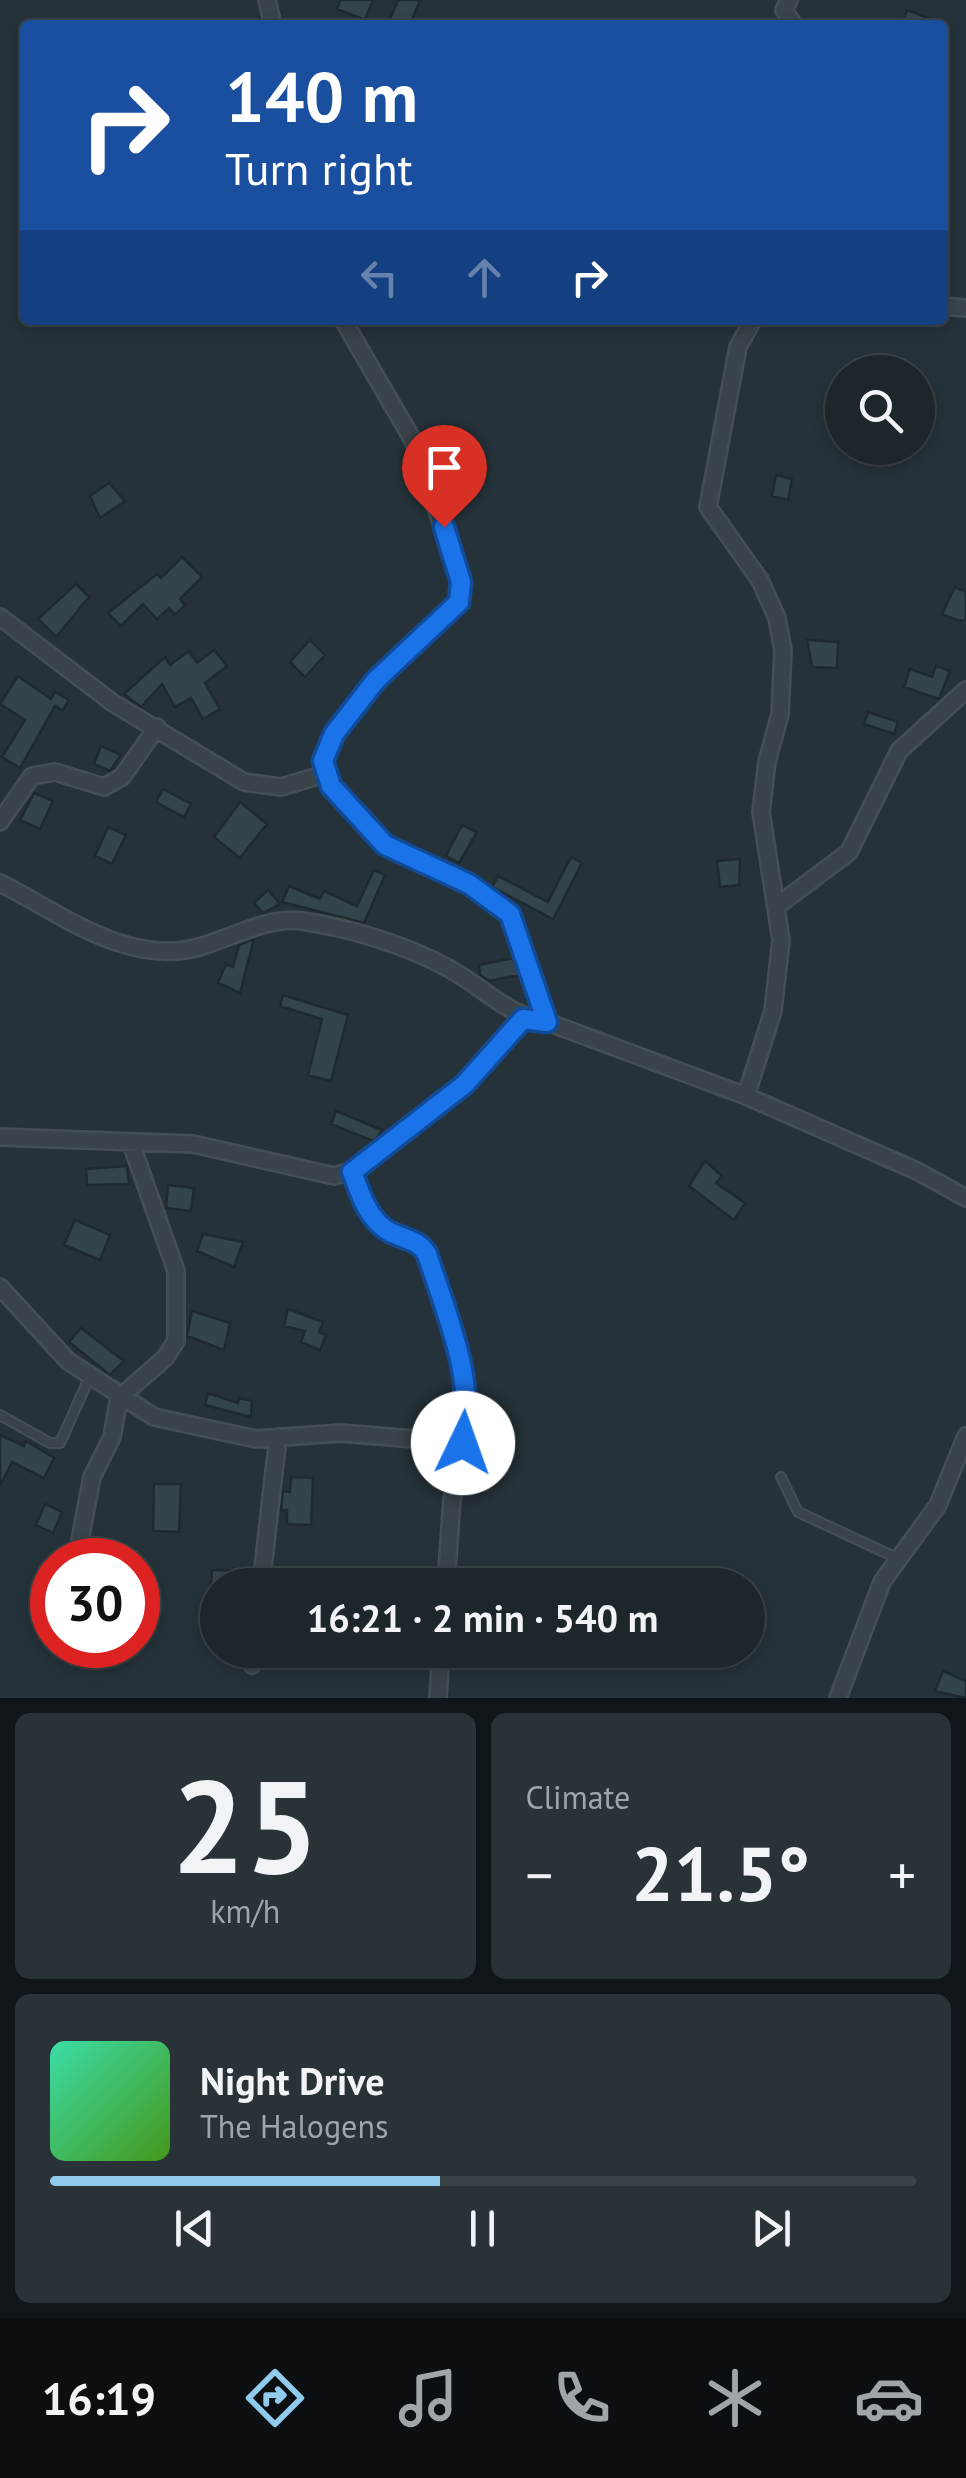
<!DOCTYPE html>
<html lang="en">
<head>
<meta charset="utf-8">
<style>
  body { margin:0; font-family:"PT Sans",sans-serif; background:#293237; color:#f1f3f6; height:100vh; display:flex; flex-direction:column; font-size:38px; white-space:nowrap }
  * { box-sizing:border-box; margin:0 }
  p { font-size:32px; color:#a0a5a9 }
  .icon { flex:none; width:55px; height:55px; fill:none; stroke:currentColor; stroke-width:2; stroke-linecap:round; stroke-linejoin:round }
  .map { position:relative; height:1698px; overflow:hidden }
  .sheet { display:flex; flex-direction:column; gap:15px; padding:15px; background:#0f1518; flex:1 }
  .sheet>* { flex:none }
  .hud { position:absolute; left:20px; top:20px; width:928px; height:305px; border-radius:10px; box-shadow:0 5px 15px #0003,0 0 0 2px #3a4347; background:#1a4fa0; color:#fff; overflow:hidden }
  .controls { position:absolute; left:825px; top:355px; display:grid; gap:20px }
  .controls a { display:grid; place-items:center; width:110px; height:110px; border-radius:50%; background:#1c262b; box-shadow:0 5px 15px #0003,0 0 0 2px #3a4347; font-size:50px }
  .speed { position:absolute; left:30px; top:1538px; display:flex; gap:20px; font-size:50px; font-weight:700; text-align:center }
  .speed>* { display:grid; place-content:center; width:130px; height:130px; border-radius:50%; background:#1c262b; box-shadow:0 5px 15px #0003,0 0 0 2px #3a4347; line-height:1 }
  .speed .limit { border:15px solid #d22; background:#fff; color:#111 }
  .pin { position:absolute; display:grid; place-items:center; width:85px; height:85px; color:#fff; margin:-102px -42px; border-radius:50% 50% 50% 0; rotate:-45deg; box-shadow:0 0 10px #0007 }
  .pin .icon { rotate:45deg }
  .me { position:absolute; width:110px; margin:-55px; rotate:3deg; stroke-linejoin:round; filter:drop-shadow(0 0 8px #0008) }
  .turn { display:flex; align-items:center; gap:35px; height:210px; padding:0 40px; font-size:45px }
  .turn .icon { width:130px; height:130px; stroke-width:2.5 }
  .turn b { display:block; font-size:70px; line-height:85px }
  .lanes { display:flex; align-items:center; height:95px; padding:0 40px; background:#0003; justify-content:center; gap:50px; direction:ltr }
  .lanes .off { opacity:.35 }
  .big { font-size:75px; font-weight:600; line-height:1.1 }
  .sheet .widget { flex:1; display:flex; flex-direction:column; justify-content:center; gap:15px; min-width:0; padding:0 35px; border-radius:15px; background:#293237 }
  .sheet .dial { align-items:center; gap:0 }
  .dial b { font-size:130px; line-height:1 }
  .song { display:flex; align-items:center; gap:30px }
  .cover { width:120px; height:120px; border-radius:15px; background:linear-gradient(135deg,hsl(160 70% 55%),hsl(100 70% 35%)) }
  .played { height:10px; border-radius:5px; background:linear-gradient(90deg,#90cbee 45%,#3a4347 45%) }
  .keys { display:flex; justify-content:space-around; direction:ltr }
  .heat { display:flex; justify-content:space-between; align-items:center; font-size:55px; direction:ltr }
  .sheet .tiles { flex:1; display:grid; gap:15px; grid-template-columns:1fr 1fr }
  .widget:last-child { grid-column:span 2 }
  .trip { position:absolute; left:200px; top:1568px; width:565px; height:100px; border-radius:50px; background:#1c262b; box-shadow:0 5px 15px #0003,0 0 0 2px #3a4347; font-weight:600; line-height:100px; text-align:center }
  .tab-bar { display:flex; height:160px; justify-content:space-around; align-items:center; background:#0b0f11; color:#a0a5a9 }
  .tab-bar .icon { width:70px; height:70px }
  .tab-bar .active { color:#90cbee }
  .tab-bar b { font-size:45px; color:#f1f3f6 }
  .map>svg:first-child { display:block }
</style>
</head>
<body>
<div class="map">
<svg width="966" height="1698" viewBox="0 0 966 1698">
  <rect width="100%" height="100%" fill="#253239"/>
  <path fill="#34444d" stroke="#1f2a30" stroke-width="2.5" d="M340 0H373L365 20 337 9Z
    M398 0H420L410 25 390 19Z
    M907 10 944 24V25H902Z
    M776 475 792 479 788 500 772 496Z
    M109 483 125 501 100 518 90 496Z
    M182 557 202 577 180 599 185 605 175 615 169 608 157 619 143 604 121 626 108 613 157 574 161 578Z
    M76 584 89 597 56 637 38 619Z
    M955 587 966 592V619L959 621 942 614Z
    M310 640 325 655 305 677 290 662Z
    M807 640 838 642 837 668 812 667Z
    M214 650 227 666 205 683 220 709 203 719 191 698 175 707 162 684 141 707 124 694 165 657 170 665 189 651 197 663Z
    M936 666 950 671 939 699 904 687 910 669 932 677Z
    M18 676 51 699 55 692 69 700 63 710 55 706 20 768 2 757 25 720 0 704Z
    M868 712 898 722 894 734 864 724Z
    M101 746 121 755 110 771 94 764Z
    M163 789 191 804 184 817 156 802Z
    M34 793 53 801 40 829 20 820Z
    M240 802 267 824 240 858 214 837Z
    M462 825 477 832 459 863 446 856Z
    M108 827 126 835 112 864 95 856Z
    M571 857 582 863 553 919 492 887 498 876 548 902Z
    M740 859 739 885 720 887 717 861Z
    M374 870 385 875 364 923 282 902 289 886 320 899 324 891 357 906Z
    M268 890 280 904 263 913 254 903Z
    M254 939 240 993 218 983 226 964 233 967 239 945Z
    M514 958 519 975 489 981 480 975 479 965Z
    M283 995 348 1015 331 1081 308 1075 322 1019 280 1006Z
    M336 1111 382 1130 379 1136 373 1141 331 1124Z
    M705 1161 722 1176 716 1183 745 1203 734 1220 689 1186Z
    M127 1166 129 1184 87 1185 86 1169Z
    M168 1185 194 1188 191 1211 166 1208Z
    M75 1220 110 1235 100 1260 64 1245Z
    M203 1234 243 1242 234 1267 197 1251Z
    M288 1309 323 1322 319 1332 326 1335 320 1350 301 1342 305 1331 284 1326Z
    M192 1311 230 1323 224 1350 187 1336Z
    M81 1328 124 1361 110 1375 69 1342Z
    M208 1393 238 1403 239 1398 252 1401 251 1417 205 1405Z
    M0 1435 24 1446 26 1441 54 1458 44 1478 12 1462 0 1486Z
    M291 1477 313 1478 311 1525 287 1524V1510H281L283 1491 290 1492Z
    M154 1484H181L179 1532 153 1531Z
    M45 1504 62 1512 53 1533 36 1525Z
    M212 1570 236 1571 235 1585H211Z
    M943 1671 966 1681V1698L935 1691Z"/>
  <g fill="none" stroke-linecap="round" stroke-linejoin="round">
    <g stroke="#444f55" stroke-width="12">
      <path id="lane" d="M0 1415 50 1443H60L90 1376
        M781 1477 798 1512 899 1559"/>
    </g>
    <g stroke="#444f55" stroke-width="20">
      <path id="street" d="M267 0 273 25
        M789 0 784 10 794 25
        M942 306 966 308
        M343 320 414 442 461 582C460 590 461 598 457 605 448 618 431 625 420 636 382 674 344 711 323 761L331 786 385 845 469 884 511 914 547 1022 746 1096 917 1171 966 1198
        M0 617 113 703 244 782 281 787 325 774
        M0 822 32 776 55 772 104 787 122 777 157 727
        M0 883C60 913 128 967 199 947 231 938 269 916 302 921 350 928 406 945 448 968 482 986 509 1017 547 1022
        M777 906 849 852 899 751 966 690
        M746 1096 773 1011 781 940 761 812 767 762 780 714 783 650 777 618 760 580 708 507 738 347 753 320
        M0 1137 193 1144 334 1176 352 1171 465 1084 523 1019
        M352 1171C360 1192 366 1215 385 1229 399 1239 418 1238 427 1253L465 1379 468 1422 452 1499 446 1585
        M0 1287 68 1361 154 1417 256 1439 341 1433 463 1443
        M77 1556 92 1477 112 1437 119 1398 165 1358 176 1341V1271L131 1143
        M261 1585 278 1437
        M252 1665 254 1650
        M438 1698 441 1650
        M838 1698 882 1582 938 1505 966 1436"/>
    </g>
    <use href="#lane" stroke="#38444a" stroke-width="8"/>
    <use href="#street" stroke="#38444a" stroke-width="15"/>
  </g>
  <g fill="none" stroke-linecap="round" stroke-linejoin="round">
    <g stroke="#114b97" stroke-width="25">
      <path id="route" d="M444 527 461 582 459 602 376 680 334 734 323 761 331 786 385 845 469 884 510 914 547 1022 523 1019 465 1084 352 1172C360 1192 366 1215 385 1229 399 1239 418 1238 427 1254 446 1313 476 1380 463 1443"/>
    </g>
    <use href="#route" stroke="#1a73e8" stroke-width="18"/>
  </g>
</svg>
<div class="controls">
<a><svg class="icon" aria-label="search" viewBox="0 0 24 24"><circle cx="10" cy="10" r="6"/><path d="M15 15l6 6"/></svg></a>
</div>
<div class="speed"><div class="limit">30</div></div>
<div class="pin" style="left:444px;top:527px;background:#d93025"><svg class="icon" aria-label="arrive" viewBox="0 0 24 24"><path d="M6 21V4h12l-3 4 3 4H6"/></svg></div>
<svg class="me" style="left:463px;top:1443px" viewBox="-20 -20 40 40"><circle r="19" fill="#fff"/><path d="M0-13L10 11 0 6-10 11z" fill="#1a73e8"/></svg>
<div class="trip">16:21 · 2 min · 540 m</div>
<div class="hud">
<div class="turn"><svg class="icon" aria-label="right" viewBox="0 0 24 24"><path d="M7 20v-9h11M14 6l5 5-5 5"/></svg><div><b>140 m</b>Turn right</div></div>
<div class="lanes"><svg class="icon off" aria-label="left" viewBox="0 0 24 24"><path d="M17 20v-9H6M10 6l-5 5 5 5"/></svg><svg class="icon off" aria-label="ahead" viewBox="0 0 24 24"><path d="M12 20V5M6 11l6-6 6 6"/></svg><svg class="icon" aria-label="right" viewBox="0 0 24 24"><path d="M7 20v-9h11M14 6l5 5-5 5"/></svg></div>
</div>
</div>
<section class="sheet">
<div class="tiles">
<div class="widget dial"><b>25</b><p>km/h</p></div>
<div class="widget"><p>Climate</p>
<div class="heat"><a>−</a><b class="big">21.5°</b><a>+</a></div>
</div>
<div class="widget">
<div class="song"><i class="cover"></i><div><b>Night Drive</b><p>The Halogens</p></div></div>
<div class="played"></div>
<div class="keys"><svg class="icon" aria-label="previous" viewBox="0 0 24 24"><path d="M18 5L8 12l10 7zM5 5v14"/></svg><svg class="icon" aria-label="pause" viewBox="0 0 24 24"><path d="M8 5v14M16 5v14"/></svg><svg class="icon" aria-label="next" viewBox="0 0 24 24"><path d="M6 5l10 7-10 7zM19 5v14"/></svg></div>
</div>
</div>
</section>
<nav class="tab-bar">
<b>16:19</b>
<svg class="icon active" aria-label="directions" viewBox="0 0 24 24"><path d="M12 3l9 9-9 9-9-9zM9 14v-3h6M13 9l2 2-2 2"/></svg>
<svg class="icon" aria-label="music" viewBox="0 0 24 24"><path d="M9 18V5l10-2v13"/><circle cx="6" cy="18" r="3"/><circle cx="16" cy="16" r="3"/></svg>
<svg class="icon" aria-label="phone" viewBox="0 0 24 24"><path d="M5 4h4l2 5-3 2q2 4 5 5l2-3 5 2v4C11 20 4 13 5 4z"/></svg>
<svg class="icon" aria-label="climate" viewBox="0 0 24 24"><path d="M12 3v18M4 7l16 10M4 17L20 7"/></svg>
<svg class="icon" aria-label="car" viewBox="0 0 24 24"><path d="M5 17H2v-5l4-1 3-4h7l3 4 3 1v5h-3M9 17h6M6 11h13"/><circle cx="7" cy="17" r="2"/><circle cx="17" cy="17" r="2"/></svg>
</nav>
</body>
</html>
